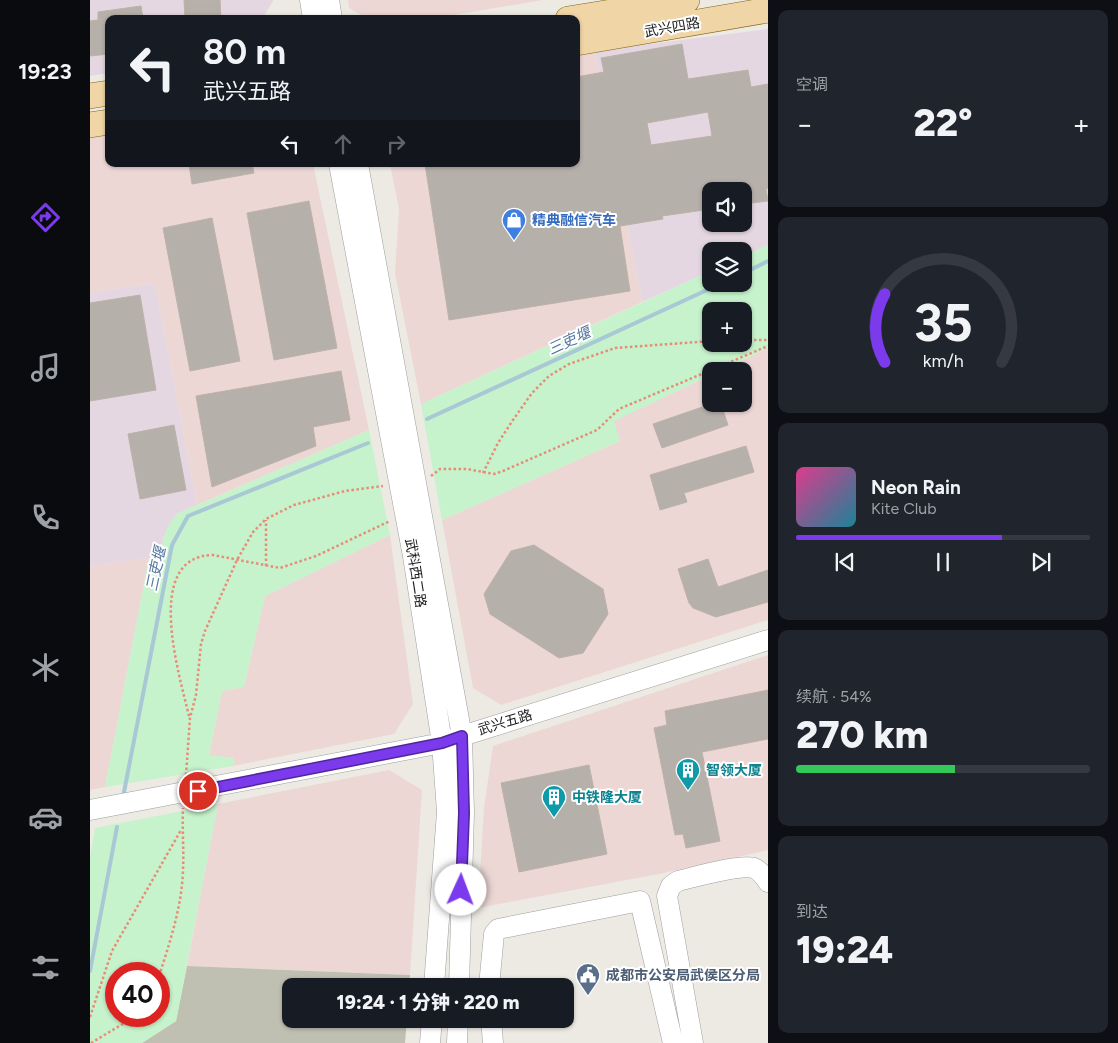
<!DOCTYPE html>
<html lang="zh">
<head>
<meta charset="utf-8">
<style>
  body { margin:0; font-family:Figtree,"Noto Sans SC",sans-serif; background:#20242c; color:#f1f3f6; height:100vh; display:flex; flex-direction:column; font-size:19px; white-space:nowrap }
  * { box-sizing:border-box; margin:0 }
  p { font-size:16px; color:#9ea1a6 }
  .icon { flex:none; width:28px; height:28px; fill:none; stroke:currentColor; stroke-width:2; stroke-linecap:round; stroke-linejoin:round }
  .map { position:relative; flex:1; overflow:hidden }
  .sheet { display:flex; flex-direction:column; gap:10px; padding:10px; background:#0d0f14; width:350px }
  .sheet>* { flex:none }
  .top-card { position:absolute; left:15px; top:15px; width:475px; height:152px; border-radius:10px; box-shadow:0 1px 4px #0004; background:#171b24; color:#f1f3f6; overflow:hidden }
  .fabs { position:absolute; left:612px; top:182px; display:grid; gap:10px }
  .fabs a { display:grid; place-items:center; width:50px; height:50px; border-radius:10px; background:#171b24; box-shadow:0 1px 4px #0004; font-size:25px }
  .speed { position:absolute; left:15px; top:962px; display:flex; gap:10px; font-size:25px; font-weight:700; text-align:center }
  .speed>* { display:grid; place-content:center; width:65px; height:65px; border-radius:50%; background:#171b24; box-shadow:0 1px 4px #0004; line-height:1 }
  .speed .limit { border:8px solid #d22; background:#fff; color:#111 }
  .pin { position:absolute; display:grid; place-items:center; width:42px; height:42px; color:#fff; margin:-21px; border:2px solid #fff; border-radius:50%; box-shadow:0 1px 5px #0007 }
  .me { position:absolute; width:55px; margin:-28px; rotate:2deg; stroke-linejoin:round; filter:drop-shadow(0 0 4px #0008) }
  .turn { display:flex; align-items:center; gap:18px; height:105px; padding:0 15px; font-size:22px }
  .turn .icon { width:65px; height:65px; stroke-width:2.5 }
  .turn b { display:block; font-size:35px; line-height:42px }
  .lanes { display:flex; align-items:center; height:48px; padding:0 15px; background:#0003; justify-content:center; gap:25px; direction:ltr }
  .lanes .off { opacity:.35 }
  .big { font-size:38px; font-weight:800; line-height:1.1 }
  .sheet .widget { flex:1; display:flex; flex-direction:column; justify-content:center; gap:8px; min-width:0; padding:0 18px; border-radius:10px; background:#20242c }
  .sheet .dial { align-items:center; gap:0 }
  .dial svg { height:130px; overflow:visible; fill:none; stroke:#363941; stroke-width:7; stroke-linecap:round; text-anchor:middle }
  .dial text { fill:#f1f3f6; stroke:none }
  .song { display:flex; align-items:center; gap:15px }
  .cover { width:60px; height:60px; border-radius:8px; background:linear-gradient(135deg,hsl(330 70% 55%),hsl(190 70% 35%)) }
  .played { height:5px; border-radius:2px; background:linear-gradient(90deg,#7c3aed 70%,#363941 70%) }
  .keys { display:flex; justify-content:space-around; direction:ltr }
  .heat { display:flex; justify-content:space-between; align-items:center; font-size:28px; direction:ltr }
  .charge { height:8px; border-radius:4px; background:linear-gradient(90deg,#34c759 54%,#363941 0) }
  .trip { position:absolute; left:192px; top:978px; width:292px; height:50px; border-radius:10px; background:#171b24; box-shadow:0 1px 4px #0004; font-weight:800; line-height:50px; text-align:center }
  main { display:flex; flex:1; min-height:0 }
  .dock { display:flex; flex-direction:column; width:90px; justify-content:space-around; align-items:center; background:#090b0e; color:#9ea1a6 }
  .dock .icon { width:35px; height:35px }
  .dock .active { color:#7c3aed }
  .dock b { font-size:22px; color:#f1f3f6 }
  .map>svg:first-child { display:block }
</style>
</head>
<body>
<main>
<nav class="dock">
<b>19:23</b>
<svg class="icon active" aria-label="directions" viewBox="0 0 24 24"><path d="M12 3l9 9-9 9-9-9zM9 14v-3h6M13 9l2 2-2 2"/></svg>
<svg class="icon" aria-label="music" viewBox="0 0 24 24"><path d="M9 18V5l10-2v13"/><circle cx="6" cy="18" r="3"/><circle cx="16" cy="16" r="3"/></svg>
<svg class="icon" aria-label="phone" viewBox="0 0 24 24"><path d="M5 4h4l2 5-3 2q2 4 5 5l2-3 5 2v4C11 20 4 13 5 4z"/></svg>
<svg class="icon" aria-label="climate" viewBox="0 0 24 24"><path d="M12 3v18M4 7l16 10M4 17L20 7"/></svg>
<svg class="icon" aria-label="car" viewBox="0 0 24 24"><path d="M5 17H2v-5l4-1 3-4h7l3 4 3 1v5h-3M9 17h6M6 11h13"/><circle cx="7" cy="17" r="2"/><circle cx="17" cy="17" r="2"/></svg>
<svg class="icon" aria-label="filters" viewBox="0 0 24 24"><path d="M4 7h16M4 17h16"/><circle cx="9" cy="7" r="2"/><circle cx="15" cy="17" r="2"/></svg>
</nav>
<div class="map">
<svg width="678" height="1043" viewBox="0 0 678 1043">
  <rect width="100%" height="100%" fill="#edeae4"/>
  <path fill="#ecd7d5" d="M258 0H453L340 19H278L259 8Z
    M505 51 552 302 331 404 305 273 309 209 300 164H486V54Z
    M19 134V164H223L279 430 107 505 65 283 0 293V137Z
    M678 348V620L411 705 383 688 352 520 530 441 523 421 621 375V404H654V371H629Z
    M300 535 323 704 304 734 143 766 144 758 119 756 132 691 154 687 175 596Z
    M59 557 15 787 0 790V567Z
    M678 655V850L569 874 388 908 394 808 403 746Z
    M299 770 332 790 320 975 97 966 128 804Z"/>
  <path fill="#e5d7e1" fill-rule="evenodd" d="M0 0H183V1L172 19H19V73L0 76Z
    M678 29V245L654 256V251H621V271L552 302 505 51ZM621 191H654V224H621Z
    M65 283 107 505 87 514 73 538 71 555 0 567V293Z"/>
  <path fill="#bfc0b1" d="M97 966 320 975 319 986H201V1019H317L315 1043H52L86 1021Z"/>
  <path fill="#c6f2cc" fill-rule="evenodd" d="M678 245V348L629 371H621V375L524 421 530 441 352 520 331 404 621 271V284H654V256ZM621 311H654V344H621Z
    M279 430 300 535 175 596 154 687 132 691 119 755 144 758 143 766 15 787 59 557 71 554C73 537 75 528 87 514Z
    M128 804 86 1021 52 1043H0V858L5 828ZM26 974H69V1016H26Z"/>
  <g fill="none" stroke-linecap="round" stroke-linejoin="round">
    <path stroke="#a9c8d5" stroke-width="4" d="M654 273 678 261
      M337 419 630 284
      M34 792 82 545 98 516 278 443
      M0 971 27 827"/>
  </g>
  <path fill="#b6b0aa" stroke="#bdb2a8" fill-rule="evenodd" d="M94 0H130L131 19H95Z
    M51 6 53 19H19V54L0 56V21L13 19H8V12Z
    M592 44 598 79 658 70 661 87 678 84V188L676 189 678 201 654 204V191H621V209L572 216 573 219 530 226 540 291 359 320 335 164H486V77L514 72 511 58ZM618 112 622 136 561 145 557 123Z
    M99 164H162L164 173 102 184Z
    M219 201 247 348 184 360 157 213Z
    M122 218 150 361 100 371 73 228Z
    M50 295 66 390 0 401V303Z
    M251 371 260 420 223 427 226 446 122 487 106 396Z
    M621 404H631L638 425 572 448 563 424Z
    M84 425 96 490 50 499 38 434Z
    M656 446 664 472 594 493 597 502 570 510 560 475Z
    M444 545 513 589 518 614 493 653 469 658 400 614 394 594 421 551Z
    M618 559 628 587 678 570V602L626 617 603 608 599 603 588 569Z
    M678 690V739L612 752 630 841 596 848 593 834 585 835 564 728 577 725 575 711Z
    M499 765 517 854 429 872 411 783Z"/>
  <g fill="none" stroke-linecap="round" stroke-linejoin="round">
    <g stroke="#9e9e9e" stroke-width="21">
      <path id="minor" d="M220 0 223 19
        M239 0 242 19
        M249 164 323 556 352 743 357 812 344 986
        M268 164 372 736 374 813 369 986
        M0 810 352 743 372 736 678 640
        M399 986 404 934 408 929 550 901 583 1043
        M401 1019 403 1043
        M340 1043 342 1019
        M367 1043 368 1019
        M603 1043 577 896 581 886 588 881C605 877 649 864 664 868 669 870 675 877 678 882"/>
    </g>
    <g stroke="#846612" stroke-width="26">
      <path id="major" d="M478 19 597 0
        M486 43 678 10
        M0 96 19 93
        M0 125 19 122"/>
    </g>
    <path stroke="#e88c79" stroke-width="2.5" stroke-dasharray="2.5 2.5" stroke-linecap="butt" d="M654 340H678
      M393 473 408 443 423 420 442 393 459 376 479 364 525 348 621 341
      M341 476 350 469H377L404 474 413 471 507 430 529 409 678 346
      M176 566V520
      M99 716C90 677 52 556 123 555L190 568 226 556 300 521
      M96 775 100 718 106 695 111 644 115 631 147 560 163 532 176 519 204 505 255 491 293 486
      M69 976C80 942 92 906 93 870 94 849 92 828 93 808
      M0 1017 22 951 91 830
      M1 1043 36 1022 42 1016"/>
    <use href="#minor" stroke="#fff" stroke-width="20"/>
    <use href="#major" stroke="#f0d5a6" stroke-width="25"/>
  </g>
  <g fill="none" stroke-linecap="round" stroke-linejoin="round">
    <g stroke="#51269a" stroke-width="12">
      <path id="route" d="M108 791 352 743 372 736 374 813 371 890"/>
    </g>
    <use href="#route" stroke="#7c3aed" stroke-width="9"/>
  </g>
  <defs>
    <g id="shop-pin" transform="scale(1.25)"><path d="M0 17L-7.5 6A9.5 9.5 0 1 1 7.5 6Z" fill="#3f7fe0" stroke="#fff"/><path d="M-5-2.5h2.3a2.7 3.5 0 0 1 5.4 0H5L5.5 6h-11ZM-1.5-2.5h3a1.5 2.3 0 0 0-3 0Z" fill="#fff"/></g>
    <g id="building-pin" transform="scale(1.25)"><path d="M0 17L-7.5 6A9.5 9.5 0 1 1 7.5 6Z" fill="#0f9aa8" stroke="#fff"/><path d="M-4-6H4V6H1V3H-1V6H-4ZM-2.5-4.3h1.7v1.8h-1.7ZM.8-4.3h1.7v1.8H.8ZM-2.5-1h1.7V.8h-1.7ZM.8-1h1.7V.8H.8Z" fill="#fff"/></g>
    <g id="civic-pin" transform="scale(1.25)"><path d="M0 17L-7.5 6A9.5 9.5 0 1 1 7.5 6Z" fill="#5c6f8a" stroke="#fff"/><path d="M-.6-6.5H3V-4.5H.6V-3L4-1V1h2V6H-6V1h2V-1L-.6-3ZM-1.2 2.5V6h2.4V2.5Z" fill="#fff"/></g>
  </defs>
  <g fill-rule="evenodd">
    <use href="#shop-pin" x="424" y="220"/>
    <use href="#building-pin" x="598" y="770"/>
    <use href="#building-pin" x="464" y="797"/>
    <use href="#civic-pin" x="498" y="975"/>
  </g>
  <g text-anchor="middle" stroke-width="4" stroke-linejoin="round" paint-order="stroke">
    <g font-size="14" fill="#1d1d1d" stroke="#fff">
      <text transform="translate(582 27) rotate(-10)" y="5">武兴四路</text>
      <text transform="translate(326 573) rotate(81)" y="5">武科西二路</text>
      <text transform="translate(415 722) rotate(-17)" y="5">武兴五路</text>
    </g>
    <g font-size="14" font-weight="bold" fill="#366cbe" stroke="#fff" text-anchor="start">
      <text x="442" y="225">精典融信汽车</text>
    </g>
    <g font-size="14" font-weight="bold" fill="#0d838f" stroke="#fff" text-anchor="start">
      <text x="616" y="775">智领大厦</text>
      <text x="482" y="802">中铁隆大厦</text>
    </g>
    <g font-size="14" font-weight="bold" fill="#4e5e75" stroke="#fff" text-anchor="start">
      <text x="516" y="980">成都市公安局武侯区分局</text>
    </g>
    <g font-size="15" font-style="italic" fill="#5576a0" stroke="#fff">
      <text transform="translate(479 341) rotate(-25)" y="5">三吏堰</text>
      <text transform="translate(66 569) rotate(-78)" y="5">三吏堰</text>
    </g>
  </g>
</svg>
<div class="fabs">
<a><svg class="icon" aria-label="sound" viewBox="0 0 24 24"><path d="M4 9h4l5-4v14l-5-4H4zM17 9q2 3 0 6"/></svg></a>
<a><svg class="icon" aria-label="layers" viewBox="0 0 24 24"><path d="M12 4l9 5-9 5-9-5zM3 14l9 5 9-5"/></svg></a>
<a>+</a>
<a>−</a>
</div>
<div class="speed"><div class="limit">40</div></div>
<div class="pin" style="left:108px;top:791px;background:#d93025"><svg class="icon" aria-label="arrive" viewBox="0 0 24 24"><path d="M6 21V4h12l-3 4 3 4H6"/></svg></div>
<svg class="me" style="left:371px;top:890px" viewBox="-20 -20 40 40"><circle r="19" fill="#fff"/><path d="M0-13L10 11 0 6-10 11z" fill="#7c3aed"/></svg>
<div class="trip">19:24 · 1 分钟 · 220 m</div>
<div class="top-card">
<div class="turn"><svg class="icon" aria-label="left" viewBox="0 0 24 24"><path d="M17 20v-9H6M10 6l-5 5 5 5"/></svg><div><b>80 m</b>武兴五路</div></div>
<div class="lanes"><svg class="icon" aria-label="left" viewBox="0 0 24 24"><path d="M17 20v-9H6M10 6l-5 5 5 5"/></svg><svg class="icon off" aria-label="ahead" viewBox="0 0 24 24"><path d="M12 20V5M6 11l6-6 6 6"/></svg><svg class="icon off" aria-label="right" viewBox="0 0 24 24"><path d="M7 20v-9h11M14 6l5 5-5 5"/></svg></div>
</div>
</div>
<section class="sheet">
<div class="widget"><p>空调</p>
<div class="heat"><a>−</a><b class="big">22°</b><a>+</a></div>
</div>
<div class="widget dial"><svg viewBox="0 0 100 80">
<path d="M14 69A42 42 0 1 1 86 69"/>
<path d="M14 69A42 42 0 0 1 14 27" stroke="#7c3aed"/>
<text x="50" y="56" font-size="32" font-weight="700">35</text>
<text x="50" y="72" font-size="11">km/h</text>
</svg></div>
<div class="widget">
<div class="song"><i class="cover"></i><div><b>Neon Rain</b><p>Kite Club</p></div></div>
<div class="played"></div>
<div class="keys"><svg class="icon" aria-label="previous" viewBox="0 0 24 24"><path d="M18 5L8 12l10 7zM5 5v14"/></svg><svg class="icon" aria-label="pause" viewBox="0 0 24 24"><path d="M8 5v14M16 5v14"/></svg><svg class="icon" aria-label="next" viewBox="0 0 24 24"><path d="M6 5l10 7-10 7zM19 5v14"/></svg></div>
</div>
<div class="widget"><p>续航 · 54%</p><b class="big">270 km</b><div class="charge"></div></div>
<div class="widget"><p>到达</p><b class="big">19:24</b></div>
</section>
</main>
</body>
</html>
